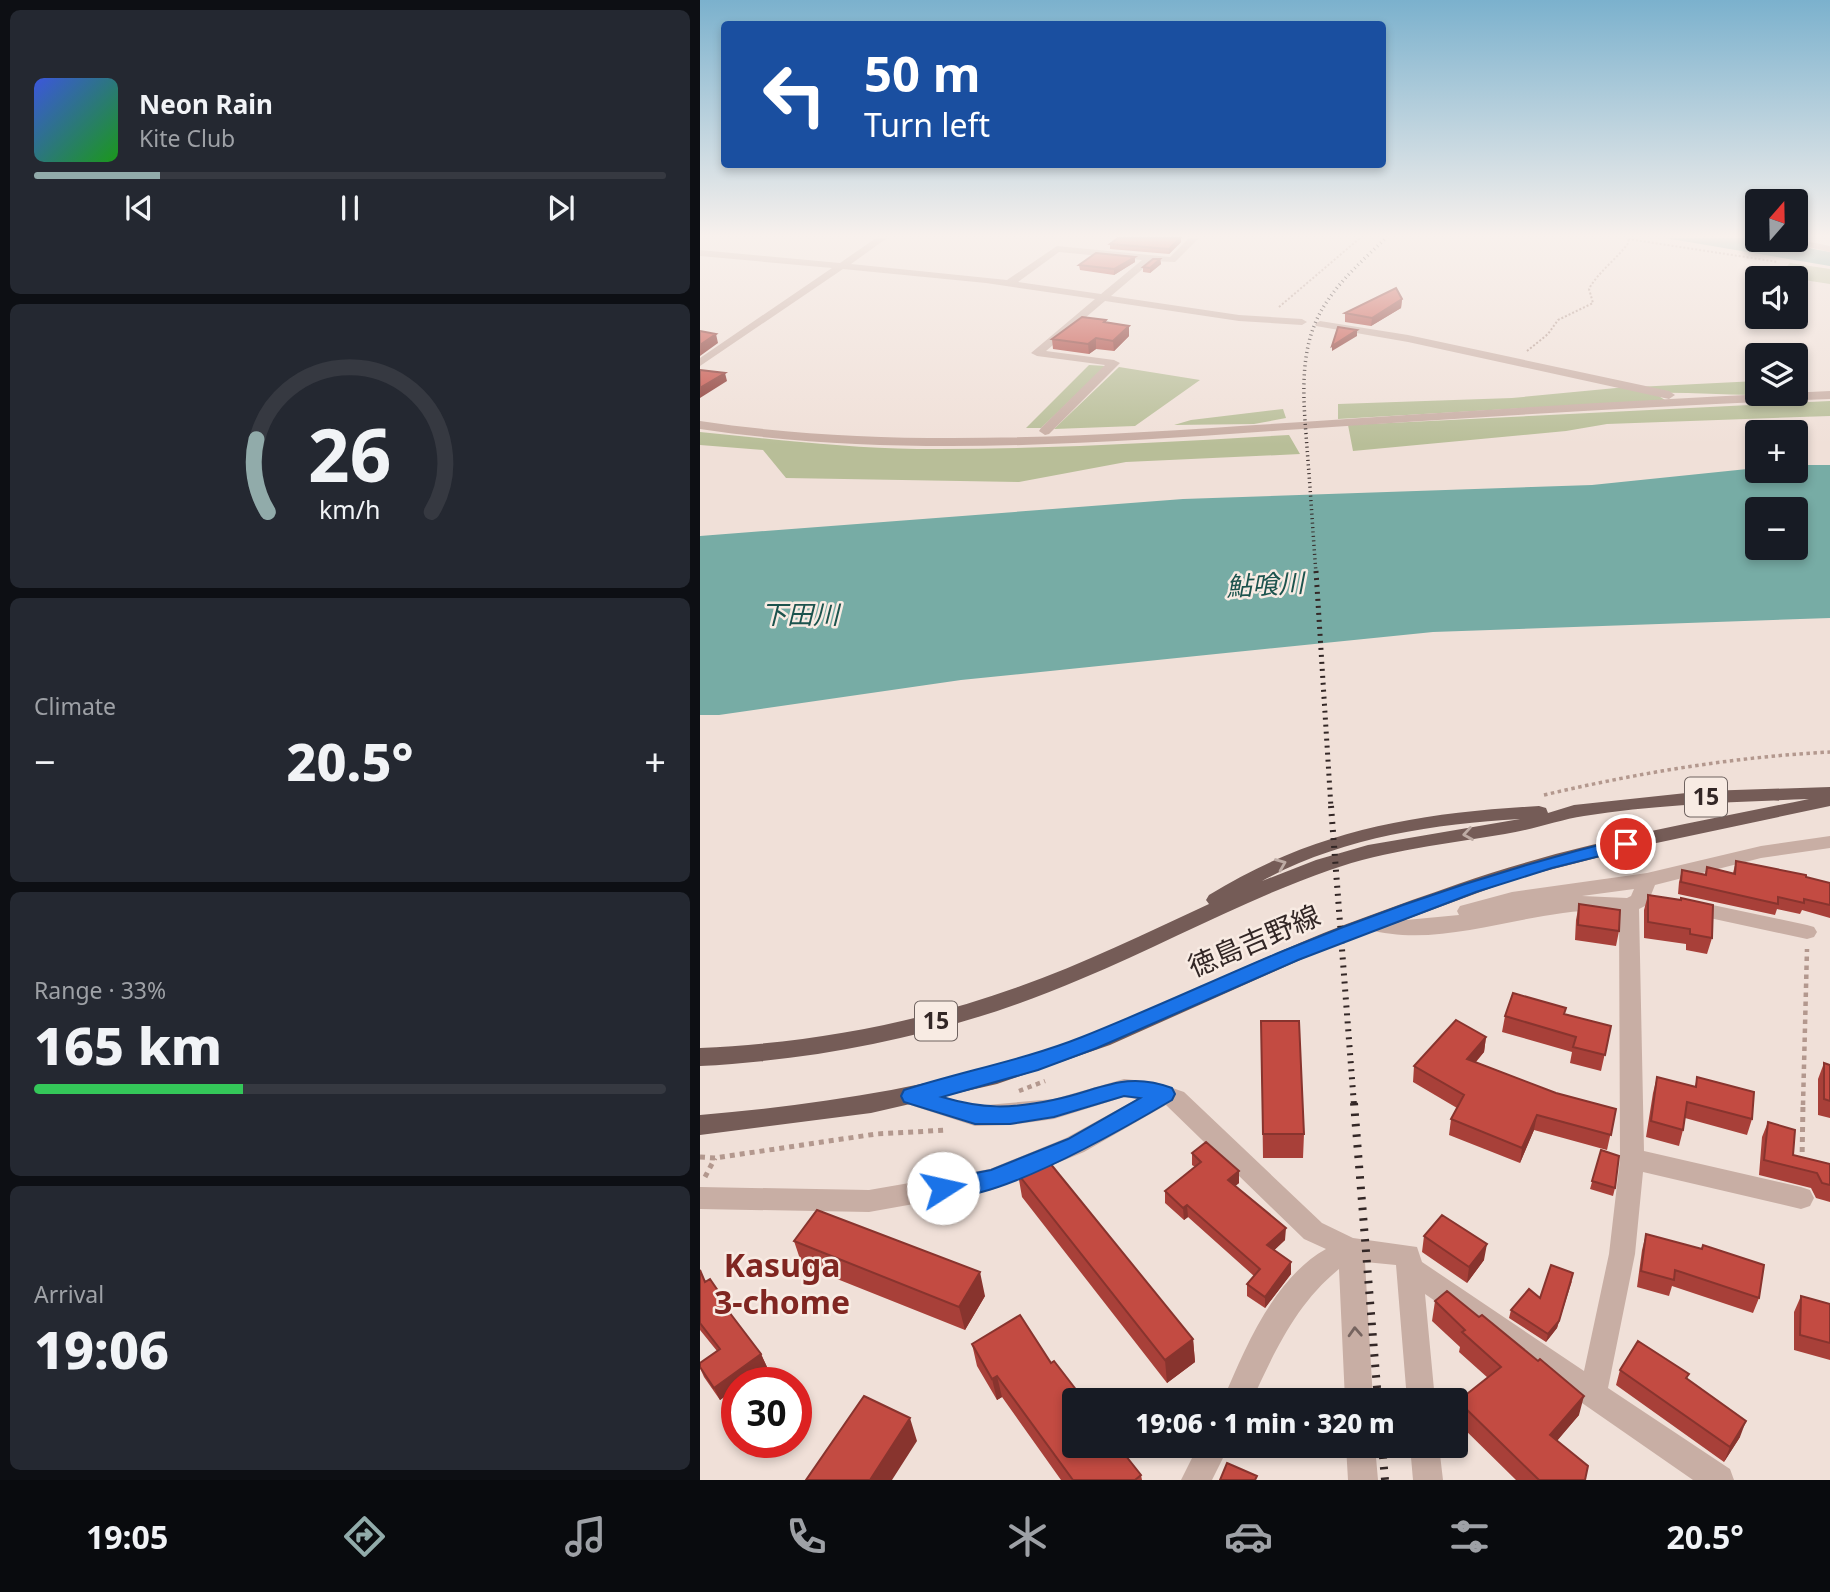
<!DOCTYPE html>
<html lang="en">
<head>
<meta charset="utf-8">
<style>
  body { margin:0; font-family:"Noto Sans","Noto Sans JP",sans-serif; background:#242831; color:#f1f3f6; height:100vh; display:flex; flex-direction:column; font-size:26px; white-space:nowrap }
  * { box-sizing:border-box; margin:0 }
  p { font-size:23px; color:#9ea1a6 }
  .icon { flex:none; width:38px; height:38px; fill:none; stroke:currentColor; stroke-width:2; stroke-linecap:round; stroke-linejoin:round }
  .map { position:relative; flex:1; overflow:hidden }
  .side { display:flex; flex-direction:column; gap:10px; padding:10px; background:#0d0f14; width:700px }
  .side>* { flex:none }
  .guide { position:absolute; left:21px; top:21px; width:665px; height:147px; border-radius:7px; box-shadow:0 4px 10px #0003; background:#1a4fa0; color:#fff; overflow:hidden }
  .needle { width:46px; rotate:20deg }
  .fabs { position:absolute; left:1045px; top:189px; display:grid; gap:14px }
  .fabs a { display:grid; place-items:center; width:63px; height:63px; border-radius:7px; background:#171b24; box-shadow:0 4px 10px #0003; font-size:35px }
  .speed { position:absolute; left:21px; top:1367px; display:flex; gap:14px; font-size:35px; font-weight:700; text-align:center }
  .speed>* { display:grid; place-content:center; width:91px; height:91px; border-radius:50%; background:#171b24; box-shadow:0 4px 10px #0003; line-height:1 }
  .speed .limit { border:10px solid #d22; background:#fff; color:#111 }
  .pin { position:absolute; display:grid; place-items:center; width:60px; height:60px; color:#fff; margin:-30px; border:4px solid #fff; border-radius:50%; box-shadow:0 2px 7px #0007 }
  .me { position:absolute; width:77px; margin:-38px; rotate:80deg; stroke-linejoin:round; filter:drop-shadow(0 0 5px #0008) }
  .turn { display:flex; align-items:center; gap:24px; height:147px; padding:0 28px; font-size:32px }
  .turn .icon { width:91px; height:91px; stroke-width:2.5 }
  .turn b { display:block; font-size:49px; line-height:60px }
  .big { font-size:52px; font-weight:800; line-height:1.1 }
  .side .tile { flex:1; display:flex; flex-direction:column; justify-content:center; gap:10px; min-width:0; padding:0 24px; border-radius:10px; background:#242831 }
  .side .dial { align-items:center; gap:0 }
  .dial svg { height:182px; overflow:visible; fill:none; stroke:#363941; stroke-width:7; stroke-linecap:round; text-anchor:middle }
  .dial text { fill:#f1f3f6; stroke:none }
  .song { display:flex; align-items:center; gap:21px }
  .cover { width:84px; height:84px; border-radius:10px; background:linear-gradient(135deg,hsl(230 70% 55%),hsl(120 70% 35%)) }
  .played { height:7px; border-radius:4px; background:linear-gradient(90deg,#91abaa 20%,#363941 20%) }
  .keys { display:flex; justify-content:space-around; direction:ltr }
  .heat { display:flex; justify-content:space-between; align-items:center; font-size:38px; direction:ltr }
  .charge { height:10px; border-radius:5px; background:linear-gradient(90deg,#34c759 33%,#363941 0) }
  .trip { position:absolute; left:362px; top:1388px; width:406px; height:70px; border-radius:7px; background:#171b24; box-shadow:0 4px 10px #0003; font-weight:800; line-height:70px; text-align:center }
  .tab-bar { display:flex; height:112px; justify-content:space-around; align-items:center; background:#090b0e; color:#9ea1a6 }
  .tab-bar .icon { width:49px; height:49px }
  .tab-bar .current { color:#91abaa }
  .tab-bar b { font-size:32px; color:#f1f3f6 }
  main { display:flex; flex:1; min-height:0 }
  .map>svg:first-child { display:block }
</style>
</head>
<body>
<main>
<section class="side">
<div class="tile">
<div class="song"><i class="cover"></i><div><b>Neon Rain</b><p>Kite Club</p></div></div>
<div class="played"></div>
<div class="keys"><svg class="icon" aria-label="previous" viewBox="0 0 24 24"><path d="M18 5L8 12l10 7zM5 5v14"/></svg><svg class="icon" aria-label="pause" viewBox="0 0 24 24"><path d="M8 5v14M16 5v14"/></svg><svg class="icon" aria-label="next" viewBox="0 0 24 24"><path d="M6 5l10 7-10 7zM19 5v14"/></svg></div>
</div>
<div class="tile dial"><svg viewBox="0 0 100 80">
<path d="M14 69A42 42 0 1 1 86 69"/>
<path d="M14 69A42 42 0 0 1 9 37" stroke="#91abaa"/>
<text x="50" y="56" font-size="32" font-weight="700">26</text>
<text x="50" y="72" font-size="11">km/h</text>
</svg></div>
<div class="tile"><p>Climate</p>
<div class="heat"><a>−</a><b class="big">20.5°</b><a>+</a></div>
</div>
<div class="tile"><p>Range · 33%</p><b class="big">165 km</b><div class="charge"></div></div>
<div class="tile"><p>Arrival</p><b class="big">19:06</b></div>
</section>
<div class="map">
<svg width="1130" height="1480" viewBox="0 0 1130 1480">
  <rect width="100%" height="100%" fill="#f0e0d8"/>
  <path fill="#b8be98" d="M1090 263 1130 269V284L1078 276Z
    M389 365 406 366 341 428H326Z
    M419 367 500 380 435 426 354 429Z
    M1057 381V394H1083C1040 397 997 392 954 393L965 400 638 419V404L812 398 916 388Z
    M1130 401V416L907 424 866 431 653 451 648 425Z
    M583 409 586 418 554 424 474 425 491 420Z
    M0 432C72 439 145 448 217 449 341 450 465 442 589 435L600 454 426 462 319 482 86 478 63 450 0 445Z"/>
  <path fill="#77aca5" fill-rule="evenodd" d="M965 238H1053L1130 252V266Z
    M1096 465H1130V618L733 632 261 680 19 715H0V536L483 499 892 485 1057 468V471H1096ZM1057 509H1096V548H1057Z"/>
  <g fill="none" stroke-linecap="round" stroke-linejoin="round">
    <path stroke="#b3988e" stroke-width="2" stroke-dasharray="2 2" stroke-linecap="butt" d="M928 239 1078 262
      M579 307 660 238
      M827 351 848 334 858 320 893 303 889 289C898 272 917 259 929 242L927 238"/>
    <path stroke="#b3988e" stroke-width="3.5" stroke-dasharray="3.5 3.5" stroke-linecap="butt" d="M844 795C938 773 1033 757 1130 752"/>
    <path stroke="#b3988e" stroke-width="4.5" stroke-dasharray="4.5 4.5" stroke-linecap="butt" d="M319 1091 345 1081
      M1103 1105 1107 949"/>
    <path stroke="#b3988e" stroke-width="5" stroke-dasharray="5 5" stroke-linecap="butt" d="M0 1157 15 1158 176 1134 248 1130
      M1102 1162 1103 1103
      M5 1177 15 1158"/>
    <path fill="#c8aea4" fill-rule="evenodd" d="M176 238H187L151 264 307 280 357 246 470 257 489 238H499L475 262 452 261 411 296 539 315 602 319 607 322 602 325 539 321 405 301 346 351 414 360 420 363 349 434 345 435 339 431 341 428 405 365 337 356 331 353 395 299 286 283 143 269 0 366V358L132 268 0 256V250L140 263ZM359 252 442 260 401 294 318 282Z
      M1096 239 1130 246V252L1079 240Z
      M620 321 708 335 969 391 975 395 969 399 708 342 616 326 615 324Z
      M1130 391V399C954 406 778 417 602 429 402 443 199 459 0 429V421C199 451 402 435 602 422 778 410 955 399 1130 391Z
      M1130 836V848L1061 858 955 885 947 905 939 909 944 1151 1101 1187 1110 1190 1114 1198 1110 1206 1101 1209 943 1172 935 1254 908 1388 1030 1469 1034 1480H993L725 1294 735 1400H707L696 1265 665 1262 673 1400H645L639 1269C596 1304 575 1351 552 1400H523C545 1348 574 1278 626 1249L604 1239 466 1105 384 1152 292 1190 169 1212 0 1209V1187L169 1190 290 1169 366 1138 437 1099 424 1097 354 1119 310 1125 275 1126 204 1103 200 1096 204 1089 212 1087 275 1106 354 1099 424 1079 455 1082 484 1092 622 1223 653 1238 717 1247 722 1262 884 1371 909 1254 920 1159 919 911C836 904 746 952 667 929L664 924 667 919 674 917 706 920 759 915 757 911 760 906 812 892 947 873 1061 846ZM934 889 931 896 927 898 882 896Z
      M989 900 1107 925 1114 927 1117 932 1114 937 1107 939 982 912 979 907 982 902Z
      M498 1446H529L512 1480H481Z
      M646 1446H675L678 1480H648Z
      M710 1446H739L743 1480H713Z"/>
    <path fill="#755c57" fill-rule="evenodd" d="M1130 787V806L947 845 818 878 618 952 410 1045 297 1084 171 1113 0 1135V1115C114 1105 228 1089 337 1053 420 1026 499 986 579 952 637 926 698 905 758 884 872 844 991 823 1109 799 1034 802 958 804 884 816 858 820 832 830 805 834 747 844 687 850 630 870 544 900 465 944 381 979 260 1031 132 1059 0 1066V1048C109 1043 215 1024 318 987 383 964 446 933 509 904L506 900 509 895C614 830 717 813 839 806L846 808 848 813 874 805 1005 791ZM820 819 668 845 616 860 562 881C640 838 732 824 820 819Z"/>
    <path stroke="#332726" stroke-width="3.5" stroke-dasharray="1 3.5" stroke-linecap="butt" d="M616 573C613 535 611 498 608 461 605 415 597 362 617 319 632 287 661 262 686 238"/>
    <path stroke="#332726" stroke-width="5" stroke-dasharray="2 5" stroke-linecap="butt" d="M616 571 631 808"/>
    <path stroke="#332726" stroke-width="6" stroke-dasharray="2 6" stroke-linecap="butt" d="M631 806 654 1105"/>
    <path stroke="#332726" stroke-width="8" stroke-dasharray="2.5 8" stroke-linecap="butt" d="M654 1103 678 1400
      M682 1446 685 1480"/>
  </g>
  <path fill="#a84039" d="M481 242 469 254 410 249V244Z
    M460 259 461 264 450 273 443 272V267Z
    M435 262 414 275 380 270 379 265Z
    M702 299 701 308 671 326 645 322V313Z
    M407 322 429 326V336L414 351 396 349 389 354 353 349 352 339Z
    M1036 861 1130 883V918L1102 910 1100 914 1077 909 1075 915 978 894 979 882 982 870 1005 874 1007 867 1033 873Z
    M948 895 1012 938 1007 954 986 950V944L944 938V910Z
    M879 904 919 931 916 946 875 940 876 920Z
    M865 1014 911 1026 901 1071 870 1063 872 1052 802 1032 805 1016Z
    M561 1021 604 1134 603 1158H563Z
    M786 1037 784 1052 776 1062 856 1093 916 1109 907 1150 834 1130 820 1163 749 1135 751 1119 757 1108 713 1082 714 1066Z
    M1124 1063 1130 1065V1118L1118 1115V1079Z
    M957 1077 995 1087 997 1077 1052 1119 1047 1135 985 1118 983 1130 979 1146 946 1137 953 1093Z
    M1068 1122 1093 1155 1130 1164V1202L1116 1198 1111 1188 1059 1175 1062 1137Z
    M901 1150 915 1188 913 1196 890 1189Z
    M492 1153 539 1171V1183L535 1186 585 1240 574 1250 591 1262V1274L565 1308 547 1296V1284L554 1276 488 1217 484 1220 465 1203V1191L495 1167 492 1165Z
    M318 1174 493 1339 495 1362 467 1383 322 1197Z
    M946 1234 1002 1249 1003 1245 1059 1298 1053 1313 972 1286 969 1296 937 1287 942 1250Z
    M724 1236 784 1260 767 1283 722 1252Z
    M94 1241 285 1296 265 1330 102 1265Z
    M0 1270 5 1282 27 1309 61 1354 67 1367 37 1382V1388L20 1400 4 1377 0 1368V1363L17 1351 0 1330Z
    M872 1281 857 1328 846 1342 809 1318 811 1310 840 1298Z
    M1101 1296 1130 1304V1360L1094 1350V1312Z
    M735 1301 879 1415 857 1440 885 1480H816L756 1421 758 1401 788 1378 759 1352 760 1347 732 1321Z
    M272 1344 351 1363 441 1475 442 1480H361L302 1397 297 1400 277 1366Z
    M920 1370 989 1374 987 1379 1040 1437 1024 1462 916 1385Z"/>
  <path fill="#88342e" d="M480 238H481V242L469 254V249Z
    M435 257V262L414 275V269Z
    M460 259 461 264 450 273V268Z
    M702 299 701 308 671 326 672 318Z
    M429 326V336L414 351 413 341Z
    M657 330V336L632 351V346Z
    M16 334 18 343 0 356V345Z
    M396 338V349L389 354 388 344Z
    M25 373 27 381 0 398V388Z
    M786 1037 784 1052 765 1074 767 1059Z
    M837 1115 834 1130 820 1163 822 1148Z
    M539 1171V1183L528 1192V1180Z
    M487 1205 488 1217 484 1220 483 1208Z
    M586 1228 585 1240 567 1257V1245Z
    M787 1244 784 1260 767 1283 769 1267Z
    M591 1262V1274L565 1308V1297Z
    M280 1272 285 1296 265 1330 259 1307Z
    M873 1273 857 1328 846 1342 848 1334Z
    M493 1339 495 1362 467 1383 465 1360Z
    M61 1354 67 1367 45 1382H37V1388L20 1400 14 1388Z
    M297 1376 302 1397 297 1400 292 1379Z
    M884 1396 879 1415 846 1454 850 1435Z
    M210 1418 217 1441 192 1480H170Z
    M1046 1421 1040 1437 1024 1462 1030 1447Z"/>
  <path fill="#c34b42" stroke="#88342e" stroke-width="2" d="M418 238H480L469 249 410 244Z
    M396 253 435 257 414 269 379 265Z
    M453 259H460L450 268 443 267Z
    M696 288 702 299 672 318 645 313Z
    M382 317 406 320 404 322 429 326 413 341 396 338 388 344 352 339Z
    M638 327 657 330 632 346Z
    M0 331 16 334 0 345Z
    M0 370 25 373 0 388Z
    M1036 861 1106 875V877L1130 883V905L1104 899V903L1078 897V904L981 882 982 870 1006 875 1007 867 1035 874Z
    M948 895 981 900V898L1013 905 1012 938 990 934V929L948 922Z
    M879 904 920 910 919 931 878 925Z
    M813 993 866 1008 864 1014 911 1026 905 1055 873 1047 876 1037 805 1016Z
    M756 1020 786 1037 767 1059 856 1093 916 1109 911 1135 837 1115 822 1148 751 1119 764 1095 714 1066Z
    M561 1021H599L604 1134H563Z
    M1124 1063 1130 1065V1101L1124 1099Z
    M957 1077 996 1087 997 1077 1054 1092 1052 1119 987 1102 983 1130 951 1121Z
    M1068 1122 1095 1130 1093 1155 1130 1164V1185L1122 1183 1117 1173 1064 1160Z
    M506 1142 539 1171 528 1180 586 1228 567 1245 591 1262 565 1297 547 1284 560 1269 487 1205 483 1208 465 1191 501 1162 492 1153Z
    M901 1150 919 1156 915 1188 892 1181Z
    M345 1157 493 1339 465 1360 318 1174Z
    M117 1210 280 1272 259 1307 94 1241Z
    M742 1215 787 1244 769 1267 724 1236Z
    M946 1234 1002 1249 1003 1245 1064 1265 1059 1298 975 1270 974 1280 941 1271Z
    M851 1265 873 1273 859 1321 848 1334 811 1310 829 1289 840 1298Z
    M0 1270 5 1282 10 1279 23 1298 20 1300 61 1354 14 1388 0 1367V1363L20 1349 0 1323Z
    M747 1291 779 1317 782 1315 838 1361 840 1359 884 1396 850 1435 888 1466 885 1480H839L758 1401 801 1367 762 1332 765 1330 735 1301Z
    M1101 1296 1130 1304V1343L1100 1335Z
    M320 1315 351 1363 354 1361 384 1400H374V1446H418L441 1475 435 1480H373L297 1376 292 1379 272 1344Z
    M938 1341 989 1374 986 1378 1046 1421 1030 1447 920 1370Z
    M164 1396 210 1418 170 1480H106Z
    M527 1463 557 1476 555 1480H520Z"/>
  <defs><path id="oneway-chevron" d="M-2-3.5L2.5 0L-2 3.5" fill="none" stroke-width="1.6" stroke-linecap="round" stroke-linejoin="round" transform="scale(1.75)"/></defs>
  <g stroke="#bdaba4">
    <use href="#oneway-chevron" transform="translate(768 834) rotate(171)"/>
    <use href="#oneway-chevron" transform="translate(581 864) rotate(-22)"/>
  </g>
  <use stroke="#76645f" href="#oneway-chevron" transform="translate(655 1332) rotate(-93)"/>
  <linearGradient id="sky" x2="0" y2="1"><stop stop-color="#7bb1cd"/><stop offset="0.53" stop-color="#f8f1ed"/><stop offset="1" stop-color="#f8f1ed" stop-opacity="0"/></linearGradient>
  <rect width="1130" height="445" fill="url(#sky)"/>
  <path fill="#1a73e8" stroke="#114b97" stroke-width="2" d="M926 838 932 839 934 844 932 848 852 868 776 892 598 960 397 1048 338 1070 242 1097C283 1109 310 1109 353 1100 399 1091 424 1070 472 1088L475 1094 472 1100C428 1126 283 1211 235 1195L232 1188 235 1181 291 1170 368 1139 440 1098 424 1096 354 1117 310 1124H275L204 1102 201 1096 204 1090C263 1071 324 1060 382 1037 450 1010 516 979 583 951 694 905 809 867 926 838Z"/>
  <g text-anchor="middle" stroke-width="5" stroke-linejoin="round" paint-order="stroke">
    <g fill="#f8ebe3" stroke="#6e625f" stroke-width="2">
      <rect x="985" y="777.5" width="42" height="39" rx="5"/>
      <rect x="215" y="1001.5" width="42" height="39" rx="5"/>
    </g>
    <g font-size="23" font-weight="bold" fill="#332726">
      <text x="1006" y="805">15</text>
      <text x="236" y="1029">15</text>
    </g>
    <g font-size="26" font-style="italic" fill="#1c534d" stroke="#f8ebe3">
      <text transform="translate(565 585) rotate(-3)" y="9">鮎喰川</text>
      <text x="100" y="624">下田川</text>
    </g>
    <g font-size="28" fill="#332726" stroke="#f8ebe3">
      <text transform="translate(554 941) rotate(-23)" y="10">徳島吉野線</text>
    </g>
    <g font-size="32" font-weight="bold" fill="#802621" stroke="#f8ebe3">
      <text x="82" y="1277">Kasuga<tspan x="82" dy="37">3-chome</tspan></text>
    </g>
  </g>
</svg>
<div class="fabs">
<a><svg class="needle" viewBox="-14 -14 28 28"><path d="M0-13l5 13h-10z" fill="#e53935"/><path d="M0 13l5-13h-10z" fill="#9ea1a6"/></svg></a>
<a><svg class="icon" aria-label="sound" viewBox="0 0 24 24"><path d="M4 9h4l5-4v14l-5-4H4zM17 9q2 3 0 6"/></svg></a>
<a><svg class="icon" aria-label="layers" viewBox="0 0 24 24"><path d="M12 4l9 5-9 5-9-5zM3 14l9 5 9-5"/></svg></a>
<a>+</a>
<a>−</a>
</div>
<div class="speed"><div class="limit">30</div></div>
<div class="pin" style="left:926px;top:844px;background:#d93025"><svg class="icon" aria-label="arrive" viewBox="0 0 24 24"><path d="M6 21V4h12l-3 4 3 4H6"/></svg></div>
<svg class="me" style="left:243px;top:1188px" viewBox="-20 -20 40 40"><circle r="19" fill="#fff"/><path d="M0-13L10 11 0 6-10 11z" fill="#1a73e8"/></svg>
<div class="trip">19:06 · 1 min · 320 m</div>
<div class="guide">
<div class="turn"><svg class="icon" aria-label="left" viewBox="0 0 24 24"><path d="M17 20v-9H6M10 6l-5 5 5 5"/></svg><div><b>50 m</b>Turn left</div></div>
</div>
</div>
</main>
<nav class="tab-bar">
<b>19:05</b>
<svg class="icon current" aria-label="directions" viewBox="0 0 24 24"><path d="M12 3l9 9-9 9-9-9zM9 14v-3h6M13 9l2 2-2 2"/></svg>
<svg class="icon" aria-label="music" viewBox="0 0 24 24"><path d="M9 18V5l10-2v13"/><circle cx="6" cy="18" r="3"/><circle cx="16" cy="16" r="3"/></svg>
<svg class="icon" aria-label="phone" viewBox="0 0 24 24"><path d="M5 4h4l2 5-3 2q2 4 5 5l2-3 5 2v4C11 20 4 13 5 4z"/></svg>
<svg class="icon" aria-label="climate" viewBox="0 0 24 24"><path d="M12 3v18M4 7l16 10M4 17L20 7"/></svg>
<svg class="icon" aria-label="car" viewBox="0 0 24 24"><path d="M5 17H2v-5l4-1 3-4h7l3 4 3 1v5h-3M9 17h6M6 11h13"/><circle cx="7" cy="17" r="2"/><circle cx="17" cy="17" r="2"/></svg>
<svg class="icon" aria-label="filters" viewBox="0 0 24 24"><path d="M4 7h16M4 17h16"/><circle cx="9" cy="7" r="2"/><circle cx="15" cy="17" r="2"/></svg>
<b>20.5°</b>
</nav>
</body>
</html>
